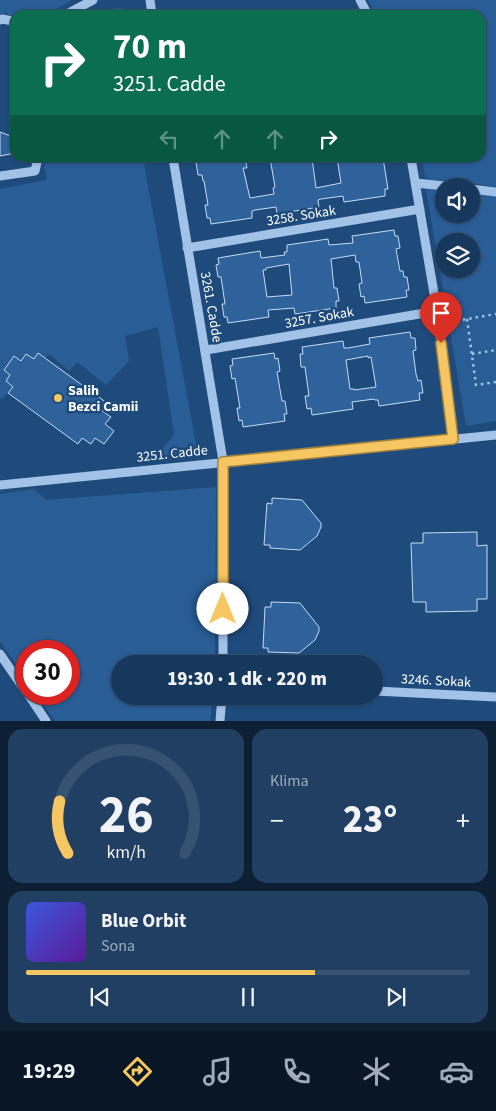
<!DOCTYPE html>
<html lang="tr">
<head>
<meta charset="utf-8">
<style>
  body { margin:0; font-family:"Source Sans 3",sans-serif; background:#203f63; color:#f1f3f6; height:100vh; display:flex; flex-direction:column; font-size:19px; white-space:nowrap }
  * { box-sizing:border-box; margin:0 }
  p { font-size:16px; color:#9eacbc }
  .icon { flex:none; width:28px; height:28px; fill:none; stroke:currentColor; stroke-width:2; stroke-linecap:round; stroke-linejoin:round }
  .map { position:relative; height:721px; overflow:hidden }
  .sheet { display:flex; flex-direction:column; gap:8px; padding:8px; background:#0d1f33; flex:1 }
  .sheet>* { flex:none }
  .banner { position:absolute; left:10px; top:10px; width:476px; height:152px; border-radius:15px; box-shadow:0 1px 4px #0004,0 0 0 1px #365272; background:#0b6e4f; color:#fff; overflow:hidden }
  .fabs { position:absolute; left:435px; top:178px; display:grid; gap:10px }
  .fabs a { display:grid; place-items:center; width:45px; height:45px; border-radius:50%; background:#17385d; box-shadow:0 1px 4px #0004,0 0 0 1px #365272; font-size:25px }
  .speed { position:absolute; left:15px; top:640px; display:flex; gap:10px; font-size:25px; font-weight:700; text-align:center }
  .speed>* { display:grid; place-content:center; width:65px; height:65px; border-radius:50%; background:#17385d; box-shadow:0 1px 4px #0004,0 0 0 1px #365272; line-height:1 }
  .speed .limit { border:8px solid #d22; background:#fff; color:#111 }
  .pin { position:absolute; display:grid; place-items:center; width:42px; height:42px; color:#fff; margin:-51px -21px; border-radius:50% 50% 50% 0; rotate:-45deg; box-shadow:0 0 5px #0007 }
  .pin .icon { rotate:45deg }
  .me { position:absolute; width:55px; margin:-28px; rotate:0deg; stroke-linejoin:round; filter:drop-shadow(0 0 4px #0008) }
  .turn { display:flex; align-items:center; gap:18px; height:105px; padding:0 20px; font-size:22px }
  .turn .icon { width:65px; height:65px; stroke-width:2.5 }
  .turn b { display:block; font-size:35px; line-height:42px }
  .lanes { display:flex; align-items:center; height:48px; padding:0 20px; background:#0003; justify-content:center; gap:25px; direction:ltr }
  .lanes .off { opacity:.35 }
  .big { font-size:38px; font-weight:800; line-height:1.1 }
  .sheet .card { flex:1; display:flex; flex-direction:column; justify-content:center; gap:8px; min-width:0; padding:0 18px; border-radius:15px; background:#203f63 }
  .sheet .dial { align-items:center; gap:0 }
  .dial svg { height:130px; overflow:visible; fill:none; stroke:#365272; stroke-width:7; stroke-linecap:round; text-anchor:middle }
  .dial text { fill:#f1f3f6; stroke:none }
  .song { display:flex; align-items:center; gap:15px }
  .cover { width:60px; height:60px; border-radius:8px; background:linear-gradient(135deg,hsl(230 70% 55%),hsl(270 70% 35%)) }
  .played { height:5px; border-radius:2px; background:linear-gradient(90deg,#f5c662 65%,#365272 65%) }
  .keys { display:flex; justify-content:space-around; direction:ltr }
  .heat { display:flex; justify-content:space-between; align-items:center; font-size:28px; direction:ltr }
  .sheet .tiles { flex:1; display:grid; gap:8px; grid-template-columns:1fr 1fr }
  .card:last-child { grid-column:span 2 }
  .trip { position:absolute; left:111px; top:655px; width:272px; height:50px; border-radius:25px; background:#17385d; box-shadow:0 1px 4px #0004,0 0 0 1px #365272; font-weight:800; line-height:50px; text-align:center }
  .tab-bar { display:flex; height:80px; justify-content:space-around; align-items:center; background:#091625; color:#9eacbc }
  .tab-bar .icon { width:35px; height:35px }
  .tab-bar .on { color:#f5c662 }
  .tab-bar b { font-size:22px; color:#f1f3f6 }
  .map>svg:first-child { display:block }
</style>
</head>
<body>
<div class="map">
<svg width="496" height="721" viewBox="0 0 496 721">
  <rect width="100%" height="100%" fill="#1f4b7c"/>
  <path fill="#295d95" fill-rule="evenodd" d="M0 0H72L45 15H15V17L6 13 0 15Z
    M368 0H496V187L466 182 430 181 425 176 422 158H481V15H376Z
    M123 8 124 15H95L108 9Z
    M48 158H147L144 165 198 455 154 460 174 435 158 327 125 336 129 361 106 385 77 362 69 371 49 354 45 358 38 353 34 359 26 354 21 361 14 356 4 370 10 375 6 382 13 387 5 396 0 399V189L47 180 44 167Z
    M426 189 444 191V214H471V194L496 196V421L466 426ZM444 241H471V269H444Z
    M216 487 215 664H120V696H213L210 721H55L36 694H69V651H26V679L0 641V494L34 489 46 500Z"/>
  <path fill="#2f629a" stroke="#c5dcf5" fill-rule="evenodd" d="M0 132 13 137 15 153 0 156Z
    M199 158H245L247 168H243L250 198 274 194 273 188 275 187 270 158H312L316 188 341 183 337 158H383L388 189H385V196L344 202 343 196 321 199 318 200 319 207 277 214 276 207 255 210 252 211V218L211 224 210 218H207L205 205H208L204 181H203L202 175H198L196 162H200Z
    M394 230 395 236H398L400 248 396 249 400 271H403L404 277H407L409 290H406L407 297 365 303 364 296 361 297 359 284 362 283 359 262H356L355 255 331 259 334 288H337L339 301H336V308L295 314 294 308 268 310 269 317 228 323 227 317H224L222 304H225L221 277H218L216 265 219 264 218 258 260 251 261 258 285 255 284 252H287V245L328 239 329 245 353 243 352 236ZM289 264 292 295 267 297 263 270H266V268Z
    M410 332 411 338H415L416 350 413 351 416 374 418 381 421 380 423 393H419L420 400 379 406 378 400H375L374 399 352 402 353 409 312 415 311 408 307 409 305 396H309L308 389 305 367H301L300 354H303L302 347 343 341 344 348H348L370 344 369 338ZM368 356V358L371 357 376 387 354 390V389H350L346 360Z
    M38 353 107 403 102 411 111 417 105 424 114 431 104 444 95 438 91 444 82 438 78 444 8 393 13 387 6 381 10 375 4 370 14 356 21 361 26 354 34 359Z
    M274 353 275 359 278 358 280 371 277 372 282 401H285L287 414H284L285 421 243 427 242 420 239 421 237 408H240L235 378 232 379 230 366 233 365 232 359Z
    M272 498 302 500 321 523V527L317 536 300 550 270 548V545H264L267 503 272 504Z
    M477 532V546L487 545V599H477V611L426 612V602H413L411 543H423V533Z
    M271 602 300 603 319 627V631L315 640 299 653 268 652V648H263L265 607H271Z"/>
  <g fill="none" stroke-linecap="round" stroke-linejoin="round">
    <path stroke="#a2c3e7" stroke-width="2.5" stroke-dasharray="2.5 4" stroke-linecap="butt" d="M467 319 476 385 496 382
      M450 322 496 314
      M472 354 496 350"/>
    <path stroke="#a2c3e7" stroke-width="9" d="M150 0 152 15
      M360 0 368 15
      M65 15 93 0
      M0 20 2 19 13 21 15 27
      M173 158 223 461V664
      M411 158 437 311 453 439
      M0 176 35 171 38 158
      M416 183 444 186
      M471 189 496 192
      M187 248 420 209
      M206 350 437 311
      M0 485 496 435
      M0 654 26 692
      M375 691 496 697
      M28 694 46 721
      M220 721 222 696"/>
  </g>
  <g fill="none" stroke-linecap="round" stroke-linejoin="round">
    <g stroke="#9f8140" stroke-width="12">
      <path id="route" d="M223 609V462L453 439 441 343"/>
    </g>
    <use href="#route" stroke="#f5c662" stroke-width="9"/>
  </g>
  <circle fill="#f5c662" stroke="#1f4b7c" stroke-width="2" cx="58" cy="398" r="5"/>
  <g text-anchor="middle" stroke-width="5" stroke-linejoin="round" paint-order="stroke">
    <g font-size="14" fill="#fff" stroke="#1f4b7c">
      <text transform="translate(301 215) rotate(-9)" y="5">3258. Sokak</text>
      <text transform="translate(212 307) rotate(80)" y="5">3261. Cadde</text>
      <text transform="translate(319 317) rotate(-10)" y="5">3257. Sokak</text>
      <text transform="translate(172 453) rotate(-6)" y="5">3251. Cadde</text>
      <text transform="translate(436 680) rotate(3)" y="5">3246. Sokak</text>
    </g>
    <g font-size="14" font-weight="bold" fill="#fff" stroke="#1f4b7c" text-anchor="start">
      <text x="68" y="395">Salih<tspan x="68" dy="16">Bezci Camii</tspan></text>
    </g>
  </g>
</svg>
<div class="fabs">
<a><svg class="icon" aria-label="sound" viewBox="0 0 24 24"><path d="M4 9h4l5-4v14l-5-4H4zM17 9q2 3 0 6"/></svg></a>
<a><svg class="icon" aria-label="layers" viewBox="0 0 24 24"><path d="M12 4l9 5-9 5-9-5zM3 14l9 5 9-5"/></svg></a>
</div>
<div class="speed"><div class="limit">30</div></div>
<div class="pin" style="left:441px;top:343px;background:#d93025"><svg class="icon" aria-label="arrive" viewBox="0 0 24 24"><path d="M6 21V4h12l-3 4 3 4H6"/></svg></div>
<svg class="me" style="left:223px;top:609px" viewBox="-20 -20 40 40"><circle r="19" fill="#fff"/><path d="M0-13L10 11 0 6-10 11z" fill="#f5c662"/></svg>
<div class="trip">19:30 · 1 dk · 220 m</div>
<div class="banner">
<div class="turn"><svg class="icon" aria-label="right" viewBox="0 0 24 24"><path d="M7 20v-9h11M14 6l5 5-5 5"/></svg><div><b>70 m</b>3251. Cadde</div></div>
<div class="lanes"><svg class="icon off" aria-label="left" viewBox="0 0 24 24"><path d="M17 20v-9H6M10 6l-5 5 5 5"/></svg><svg class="icon off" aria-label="ahead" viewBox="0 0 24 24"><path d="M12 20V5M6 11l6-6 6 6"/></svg><svg class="icon off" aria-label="ahead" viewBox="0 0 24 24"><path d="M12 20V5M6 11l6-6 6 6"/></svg><svg class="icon" aria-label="right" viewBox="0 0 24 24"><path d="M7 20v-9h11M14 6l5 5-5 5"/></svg></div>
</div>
</div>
<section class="sheet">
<div class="tiles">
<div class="card dial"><svg viewBox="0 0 100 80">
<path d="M14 69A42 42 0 1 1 86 69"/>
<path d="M14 69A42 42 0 0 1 9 37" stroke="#f5c662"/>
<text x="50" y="56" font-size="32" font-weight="700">26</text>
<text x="50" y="72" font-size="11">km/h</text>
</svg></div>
<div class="card"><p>Klima</p>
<div class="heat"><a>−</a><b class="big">23°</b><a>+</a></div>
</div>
<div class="card">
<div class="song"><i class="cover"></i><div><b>Blue Orbit</b><p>Sona</p></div></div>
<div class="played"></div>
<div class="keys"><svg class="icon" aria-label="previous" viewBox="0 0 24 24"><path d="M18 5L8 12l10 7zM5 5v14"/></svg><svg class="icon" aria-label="pause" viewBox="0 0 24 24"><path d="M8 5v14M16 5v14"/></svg><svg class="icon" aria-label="next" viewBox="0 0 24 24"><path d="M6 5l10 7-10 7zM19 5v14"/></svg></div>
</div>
</div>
</section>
<nav class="tab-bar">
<b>19:29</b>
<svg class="icon on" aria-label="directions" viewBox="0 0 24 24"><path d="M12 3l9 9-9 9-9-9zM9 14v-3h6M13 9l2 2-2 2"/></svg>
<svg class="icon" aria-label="music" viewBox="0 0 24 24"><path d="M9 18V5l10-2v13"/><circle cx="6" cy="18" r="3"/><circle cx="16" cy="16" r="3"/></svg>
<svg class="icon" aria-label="phone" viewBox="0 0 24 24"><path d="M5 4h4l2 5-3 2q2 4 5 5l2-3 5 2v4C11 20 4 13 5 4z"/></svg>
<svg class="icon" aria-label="climate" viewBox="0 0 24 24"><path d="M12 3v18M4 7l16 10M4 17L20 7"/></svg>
<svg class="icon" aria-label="car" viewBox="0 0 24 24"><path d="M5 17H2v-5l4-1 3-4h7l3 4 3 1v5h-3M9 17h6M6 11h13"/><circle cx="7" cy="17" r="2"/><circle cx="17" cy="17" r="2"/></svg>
</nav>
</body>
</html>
